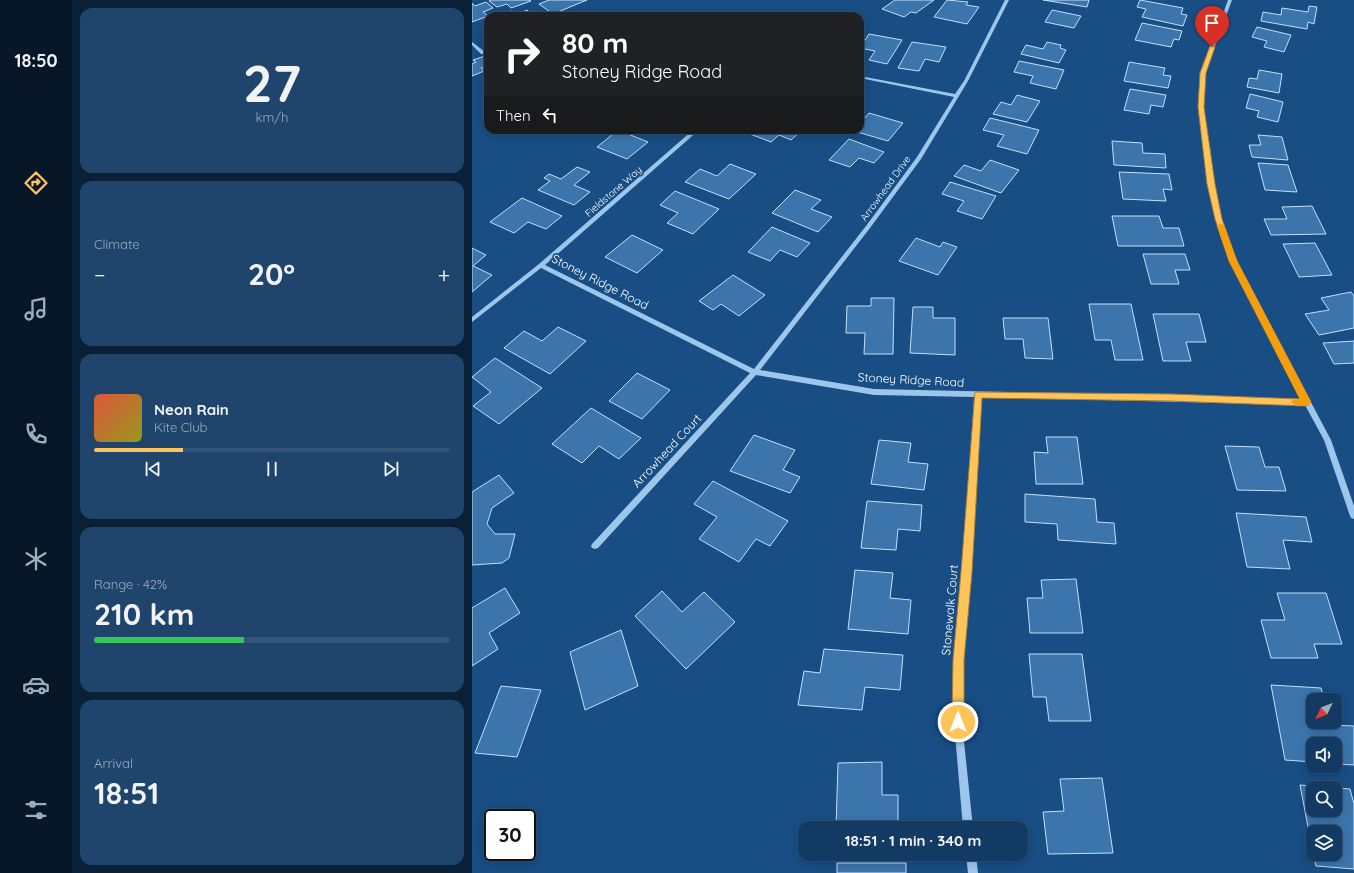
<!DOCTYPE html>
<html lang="en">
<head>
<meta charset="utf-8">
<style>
  body { margin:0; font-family:Quicksand,sans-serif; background:#1f456c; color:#f1f3f6; height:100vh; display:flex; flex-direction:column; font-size:15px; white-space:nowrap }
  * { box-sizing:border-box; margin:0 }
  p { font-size:13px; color:#9cadbe }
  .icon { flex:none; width:22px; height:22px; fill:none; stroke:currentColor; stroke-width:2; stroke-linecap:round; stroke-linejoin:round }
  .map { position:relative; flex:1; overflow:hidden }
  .sheet { display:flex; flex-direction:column; gap:8px; padding:8px; background:#0a2036; width:400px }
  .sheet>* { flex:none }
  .hud { position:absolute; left:12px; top:12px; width:380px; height:122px; border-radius:12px; box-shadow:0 2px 10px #0003,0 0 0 1px #315478; background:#202124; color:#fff; overflow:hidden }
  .needle { width:26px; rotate:227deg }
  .buttons { position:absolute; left:834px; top:693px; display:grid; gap:8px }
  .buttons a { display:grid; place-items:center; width:36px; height:36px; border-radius:8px; background:#123a63; box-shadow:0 2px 10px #0003,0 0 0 1px #315478; font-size:20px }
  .speed { position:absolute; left:12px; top:809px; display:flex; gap:8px; font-size:20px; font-weight:700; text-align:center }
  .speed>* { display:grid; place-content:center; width:52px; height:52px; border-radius:50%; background:#123a63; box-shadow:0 2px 10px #0003,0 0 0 1px #315478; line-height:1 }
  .speed .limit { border:2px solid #111; border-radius:6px; background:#fff; color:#111 }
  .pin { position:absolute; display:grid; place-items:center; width:34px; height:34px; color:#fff; margin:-41px -17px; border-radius:50% 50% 50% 0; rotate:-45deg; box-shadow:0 0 4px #0007 }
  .pin .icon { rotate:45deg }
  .me { position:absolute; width:44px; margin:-22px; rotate:0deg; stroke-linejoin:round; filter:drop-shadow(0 0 3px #0008) }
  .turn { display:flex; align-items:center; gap:14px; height:84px; padding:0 12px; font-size:18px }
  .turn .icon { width:52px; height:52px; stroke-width:2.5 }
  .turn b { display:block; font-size:28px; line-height:34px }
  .then { display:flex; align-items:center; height:38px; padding:0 12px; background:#0003; gap:8px; font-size:15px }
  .big { font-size:30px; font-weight:800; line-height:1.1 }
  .sheet .card { flex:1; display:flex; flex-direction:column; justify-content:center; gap:6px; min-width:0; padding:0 14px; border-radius:12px; background:#1f456c }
  .sheet .dial { align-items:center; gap:0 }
  .dial b { font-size:52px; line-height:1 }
  .song { display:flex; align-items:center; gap:12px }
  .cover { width:48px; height:48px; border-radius:6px; background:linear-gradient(135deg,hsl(10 70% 55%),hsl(60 70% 35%)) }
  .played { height:4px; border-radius:2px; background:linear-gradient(90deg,#ffc459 25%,#315478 25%) }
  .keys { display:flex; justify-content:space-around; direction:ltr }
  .heat { display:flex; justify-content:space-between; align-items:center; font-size:22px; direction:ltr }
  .charge { height:6px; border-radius:3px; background:linear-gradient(90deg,#34c759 42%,#315478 0) }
  .trip { position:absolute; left:326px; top:821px; width:230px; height:40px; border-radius:12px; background:#123a63; box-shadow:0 2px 10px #0003,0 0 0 1px #315478; font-weight:800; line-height:40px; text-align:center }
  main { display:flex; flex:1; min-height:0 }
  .tabs { display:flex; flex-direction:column; width:72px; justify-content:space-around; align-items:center; background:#071728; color:#9cadbe }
  .tabs .icon { width:28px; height:28px }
  .tabs .selected { color:#ffc459 }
  .tabs b { font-size:18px; color:#f1f3f6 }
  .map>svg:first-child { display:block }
</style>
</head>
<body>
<main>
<nav class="tabs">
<b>18:50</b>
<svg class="icon selected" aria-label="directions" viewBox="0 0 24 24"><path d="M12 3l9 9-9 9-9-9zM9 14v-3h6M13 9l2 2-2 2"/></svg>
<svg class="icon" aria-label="music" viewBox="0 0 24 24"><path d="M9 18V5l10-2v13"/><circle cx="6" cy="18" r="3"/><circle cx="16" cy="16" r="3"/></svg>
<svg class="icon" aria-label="phone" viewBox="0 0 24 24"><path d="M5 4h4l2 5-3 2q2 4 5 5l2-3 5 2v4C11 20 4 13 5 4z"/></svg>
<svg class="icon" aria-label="climate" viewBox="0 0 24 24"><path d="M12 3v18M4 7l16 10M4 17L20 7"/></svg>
<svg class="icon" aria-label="car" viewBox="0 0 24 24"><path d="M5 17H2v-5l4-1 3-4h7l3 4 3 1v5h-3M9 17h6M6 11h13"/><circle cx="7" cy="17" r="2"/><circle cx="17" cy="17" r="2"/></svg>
<svg class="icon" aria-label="filters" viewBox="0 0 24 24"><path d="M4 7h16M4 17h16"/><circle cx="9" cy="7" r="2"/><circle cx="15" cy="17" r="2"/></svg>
</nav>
<section class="sheet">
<div class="card dial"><b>27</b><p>km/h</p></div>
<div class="card"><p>Climate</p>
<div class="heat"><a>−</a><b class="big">20°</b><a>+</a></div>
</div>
<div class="card">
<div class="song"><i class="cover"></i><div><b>Neon Rain</b><p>Kite Club</p></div></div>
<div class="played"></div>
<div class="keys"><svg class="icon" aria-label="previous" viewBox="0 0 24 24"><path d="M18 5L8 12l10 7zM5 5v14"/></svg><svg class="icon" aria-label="pause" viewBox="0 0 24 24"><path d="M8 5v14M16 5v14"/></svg><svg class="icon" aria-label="next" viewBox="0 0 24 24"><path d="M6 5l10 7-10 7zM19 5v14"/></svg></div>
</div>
<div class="card"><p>Range · 42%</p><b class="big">210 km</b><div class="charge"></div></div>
<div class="card"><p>Arrival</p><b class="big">18:51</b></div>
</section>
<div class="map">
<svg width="882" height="873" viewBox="0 0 882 873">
  <rect width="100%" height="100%" fill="#184e84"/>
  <path fill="#3c75ac" stroke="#c2dff9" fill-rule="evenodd" d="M19 0H58L59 1 39 8 35 4 25 7 17 1Z
    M77 0H115L81 14 67 4Z
    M423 0H462L444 13 439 12 432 17 410 9Z
    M475 0 496 2 494 5 507 7 495 24 462 17Z
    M571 0H617L615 7Z
    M668 0 711 8 709 14 715 15 711 26 670 17 674 9 665 7Z
    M14 2 21 8 11 12 16 16 0 22V3L3 6Z
    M837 6 845 7 842 24 836 22 835 29 789 21 791 12 809 15 810 8 836 12Z
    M55 10 62 16H26L39 11 44 15Z
    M580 10 609 16 602 28 573 22Z
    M670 23 710 31 707 40 702 39 699 47 663 40Z
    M785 27 819 35 812 52 792 47 795 41 780 37Z
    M397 34 430 40 415 64 397 60 403 51 388 48Z
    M440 42 474 47 467 62 453 59 447 71 426 68Z
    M575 42 589 45 588 48 594 50 587 63 549 54 554 45 571 49Z
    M16 55V65L9 68 12 71 0 76V64L4 62 1 60Z
    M547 61 592 70 584 89 558 83 561 76 542 72Z
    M657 62 693 68 691 75 699 76 696 88 652 81Z
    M787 70 810 74 807 93 775 87 777 78 785 79Z
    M658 89 694 95 691 107 679 105 677 114 652 110Z
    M778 94 811 102 806 122 785 117 787 111 774 108Z
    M545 95 568 101 555 122 521 114 529 102 539 105Z
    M397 113 431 123 416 141 382 131 388 130V124Z
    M518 118 567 130 555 154 525 146 532 135 511 130Z
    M146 130 176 142 155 159 125 147Z
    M271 130H330L319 140 307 135 299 142 270 131Z
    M786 135 810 137 816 160 780 157 777 145H789Z
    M377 139 412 152 402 163 387 158 378 167 357 160Z
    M640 141 670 143 671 153 693 154 694 168 642 165Z
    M518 160 547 170 529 193 482 176 492 165 509 171Z
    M786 163 816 165 825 192 793 190Z
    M258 164 284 174 257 199 213 182 228 169 245 176Z
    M105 167 118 172 102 185 118 192 102 205 66 190 78 181 72 178 77 174 89 179Z
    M647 172 697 174 700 190 691 189 694 201 651 199Z
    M478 182 524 196 510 219 485 211 492 201 470 194Z
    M323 190 349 200 339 209 360 217 346 232 300 213Z
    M203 191 247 209 221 234 195 223 206 213 188 205Z
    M50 198 90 216 74 229 56 222 42 233 18 222Z
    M840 206 854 234 799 235 792 219H815L810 207Z
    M640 216H687L691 228H707L712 246H646Z
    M300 227 338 243 325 257 308 250 298 261 276 252Z
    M160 235 191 250 165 273 133 257Z
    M444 238 468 247 471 242 485 247 466 275 427 261Z
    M843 243 860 275 827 277 811 244Z
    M0 248 14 255 1 266 20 275 0 292Z
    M671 254H713L718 270H703L707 284H679Z
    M261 275 293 295 267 316 249 304 241 310 227 301Z
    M879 292 882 296V328L847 335 833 314 857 310 849 298Z
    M399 298H422L421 354H392L393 333H374L375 306H399Z
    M617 304H659L671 360H643L639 340H623Z
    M441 307H461V318H483V355L438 353Z
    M681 314H727L734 342H714L719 361H691Z
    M531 318H576L581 359 553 358 551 339H533Z
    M86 327 114 341 78 374 32 348 52 331 70 341Z
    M882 341V363L862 364 851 343Z
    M23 358 70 388 27 424 1 406 19 392 0 377Z
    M165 373 198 390 170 419 137 401Z
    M119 408 169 438 147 459 127 446 110 463 80 444Z
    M282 435 323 450 311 470 328 477 318 493 258 471Z
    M574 437H605L611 484H564L562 452 576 453Z
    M407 440 439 443 436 462 456 464 452 490 399 484Z
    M753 446 787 447 793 467H807L814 491 765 490Z
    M27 475 42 493 20 508 15 524 23 534H43L37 558 30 563 0 565V492Z
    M241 481 316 521 298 546 284 539 267 562 227 539 245 517 222 504Z
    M553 494 623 499 625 522 642 523 644 544 586 540 585 524 553 522Z
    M395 501 450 505 448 531 426 529 424 550 389 548Z
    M764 513 834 517 840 542 811 540 818 569 775 567Z
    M383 570 421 573 418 598 439 600 436 634 376 629Z
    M604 579 611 633H558L555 598H571L569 580Z
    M33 588 48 613 17 633 26 649 0 666V608Z
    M190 591 210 612 232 592 263 622 214 669 163 616Z
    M805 593H854L870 644H842L846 658H799L789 620H813Z
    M149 630 166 686 113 710 98 652Z
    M352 649 431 655 428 690 393 687 390 710 326 705 332 671 348 673Z
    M557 654H610L619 721H577L574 697H561Z
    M799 685 849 688 852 700H841V722H857V725L882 726V765L863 764V744H841V762L813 760Z
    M29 686 69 690 45 757 3 753Z
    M410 762V795H426V828H364L366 763Z
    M630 778 641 853 576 854 571 812 592 811 588 779Z
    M828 785 878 789 882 804V869L844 866 841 854H863V832H841V853ZM841 788H863V810H841Z
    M365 863H434V873H365Z"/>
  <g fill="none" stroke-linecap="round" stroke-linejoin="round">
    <path fill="#9dc6ec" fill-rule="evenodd" d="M533 0H537L496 81 449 159 398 228 288 370 402 389 830 399 758 261 743 219 736 184 727 107 729 73 756 0H760L733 73 731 107 742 184 749 219 764 261 859 440 882 506V519L879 518 878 516 852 440 833 405 509 397 499 572 490 660V722L501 828H491L482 722V660L491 572 502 397 402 395 284 375 126 548 123 549 120 548 119 546 120 544 278 373 69 268 0 322V317L67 264 221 130H227L73 265 282 369 394 226 445 157 482 97 388 78V76L483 94 492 81Z
      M0 42 13 52V54H9L0 45Z
      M494 854H504L506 873H496Z"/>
  </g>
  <path fill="#ffc459" stroke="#a67f3a" d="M738 46 743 47 734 73 732 107 743 184 750 219 765 261 839 402 834 406 699 401 510 398 500 572 492 660V722L490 726 486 727 482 726 480 722 481 660 489 572 503 392 699 394 828 399 757 261 743 219 735 184 726 107 728 73Z"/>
  <path fill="#f59e0b" d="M749 223 752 226 765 261 839 402 837 405 824 406 819 402 821 400 828 399 757 261 745 226Z"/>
  <g text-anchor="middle" stroke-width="3.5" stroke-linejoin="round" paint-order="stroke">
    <g font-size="10" fill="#fff" stroke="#184e84">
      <text transform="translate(413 188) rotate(-54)" y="4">Arrowhead Drive</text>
      <text transform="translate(141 191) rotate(-41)" y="4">Fieldstone Way</text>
    </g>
    <g font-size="12" fill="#fff" stroke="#184e84">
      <text transform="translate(128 282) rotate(27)" y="4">Stoney Ridge Road</text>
      <text transform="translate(439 380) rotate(3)" y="4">Stoney Ridge Road</text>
      <text transform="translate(195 451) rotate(-47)" y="4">Arrowhead Court</text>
      <text transform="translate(478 610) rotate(-85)" y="4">Stonewalk Court</text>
    </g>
  </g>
</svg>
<div class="buttons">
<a><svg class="needle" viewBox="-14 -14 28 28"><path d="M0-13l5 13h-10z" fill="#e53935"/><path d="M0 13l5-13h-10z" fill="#9cadbe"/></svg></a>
<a><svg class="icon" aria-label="sound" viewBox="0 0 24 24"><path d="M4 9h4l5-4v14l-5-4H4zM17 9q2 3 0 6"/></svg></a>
<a><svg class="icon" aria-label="search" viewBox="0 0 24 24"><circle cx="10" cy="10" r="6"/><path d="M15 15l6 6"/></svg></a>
<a><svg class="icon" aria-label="layers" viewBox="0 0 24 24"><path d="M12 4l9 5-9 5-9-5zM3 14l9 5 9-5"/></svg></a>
</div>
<div class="speed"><div class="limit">30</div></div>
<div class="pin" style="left:740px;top:47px;background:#d93025"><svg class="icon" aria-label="arrive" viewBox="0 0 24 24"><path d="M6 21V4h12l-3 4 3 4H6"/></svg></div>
<svg class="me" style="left:486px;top:722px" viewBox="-20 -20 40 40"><circle r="17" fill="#ffc459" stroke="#fff" stroke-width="3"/><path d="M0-11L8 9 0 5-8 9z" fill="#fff"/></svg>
<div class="trip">18:51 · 1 min · 340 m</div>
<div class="hud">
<div class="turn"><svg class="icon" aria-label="right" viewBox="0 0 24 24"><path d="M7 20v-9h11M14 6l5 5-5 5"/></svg><div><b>80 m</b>Stoney Ridge Road</div></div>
<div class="then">Then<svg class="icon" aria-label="left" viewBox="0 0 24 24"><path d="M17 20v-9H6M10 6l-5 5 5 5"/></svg></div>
</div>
</div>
</main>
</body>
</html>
